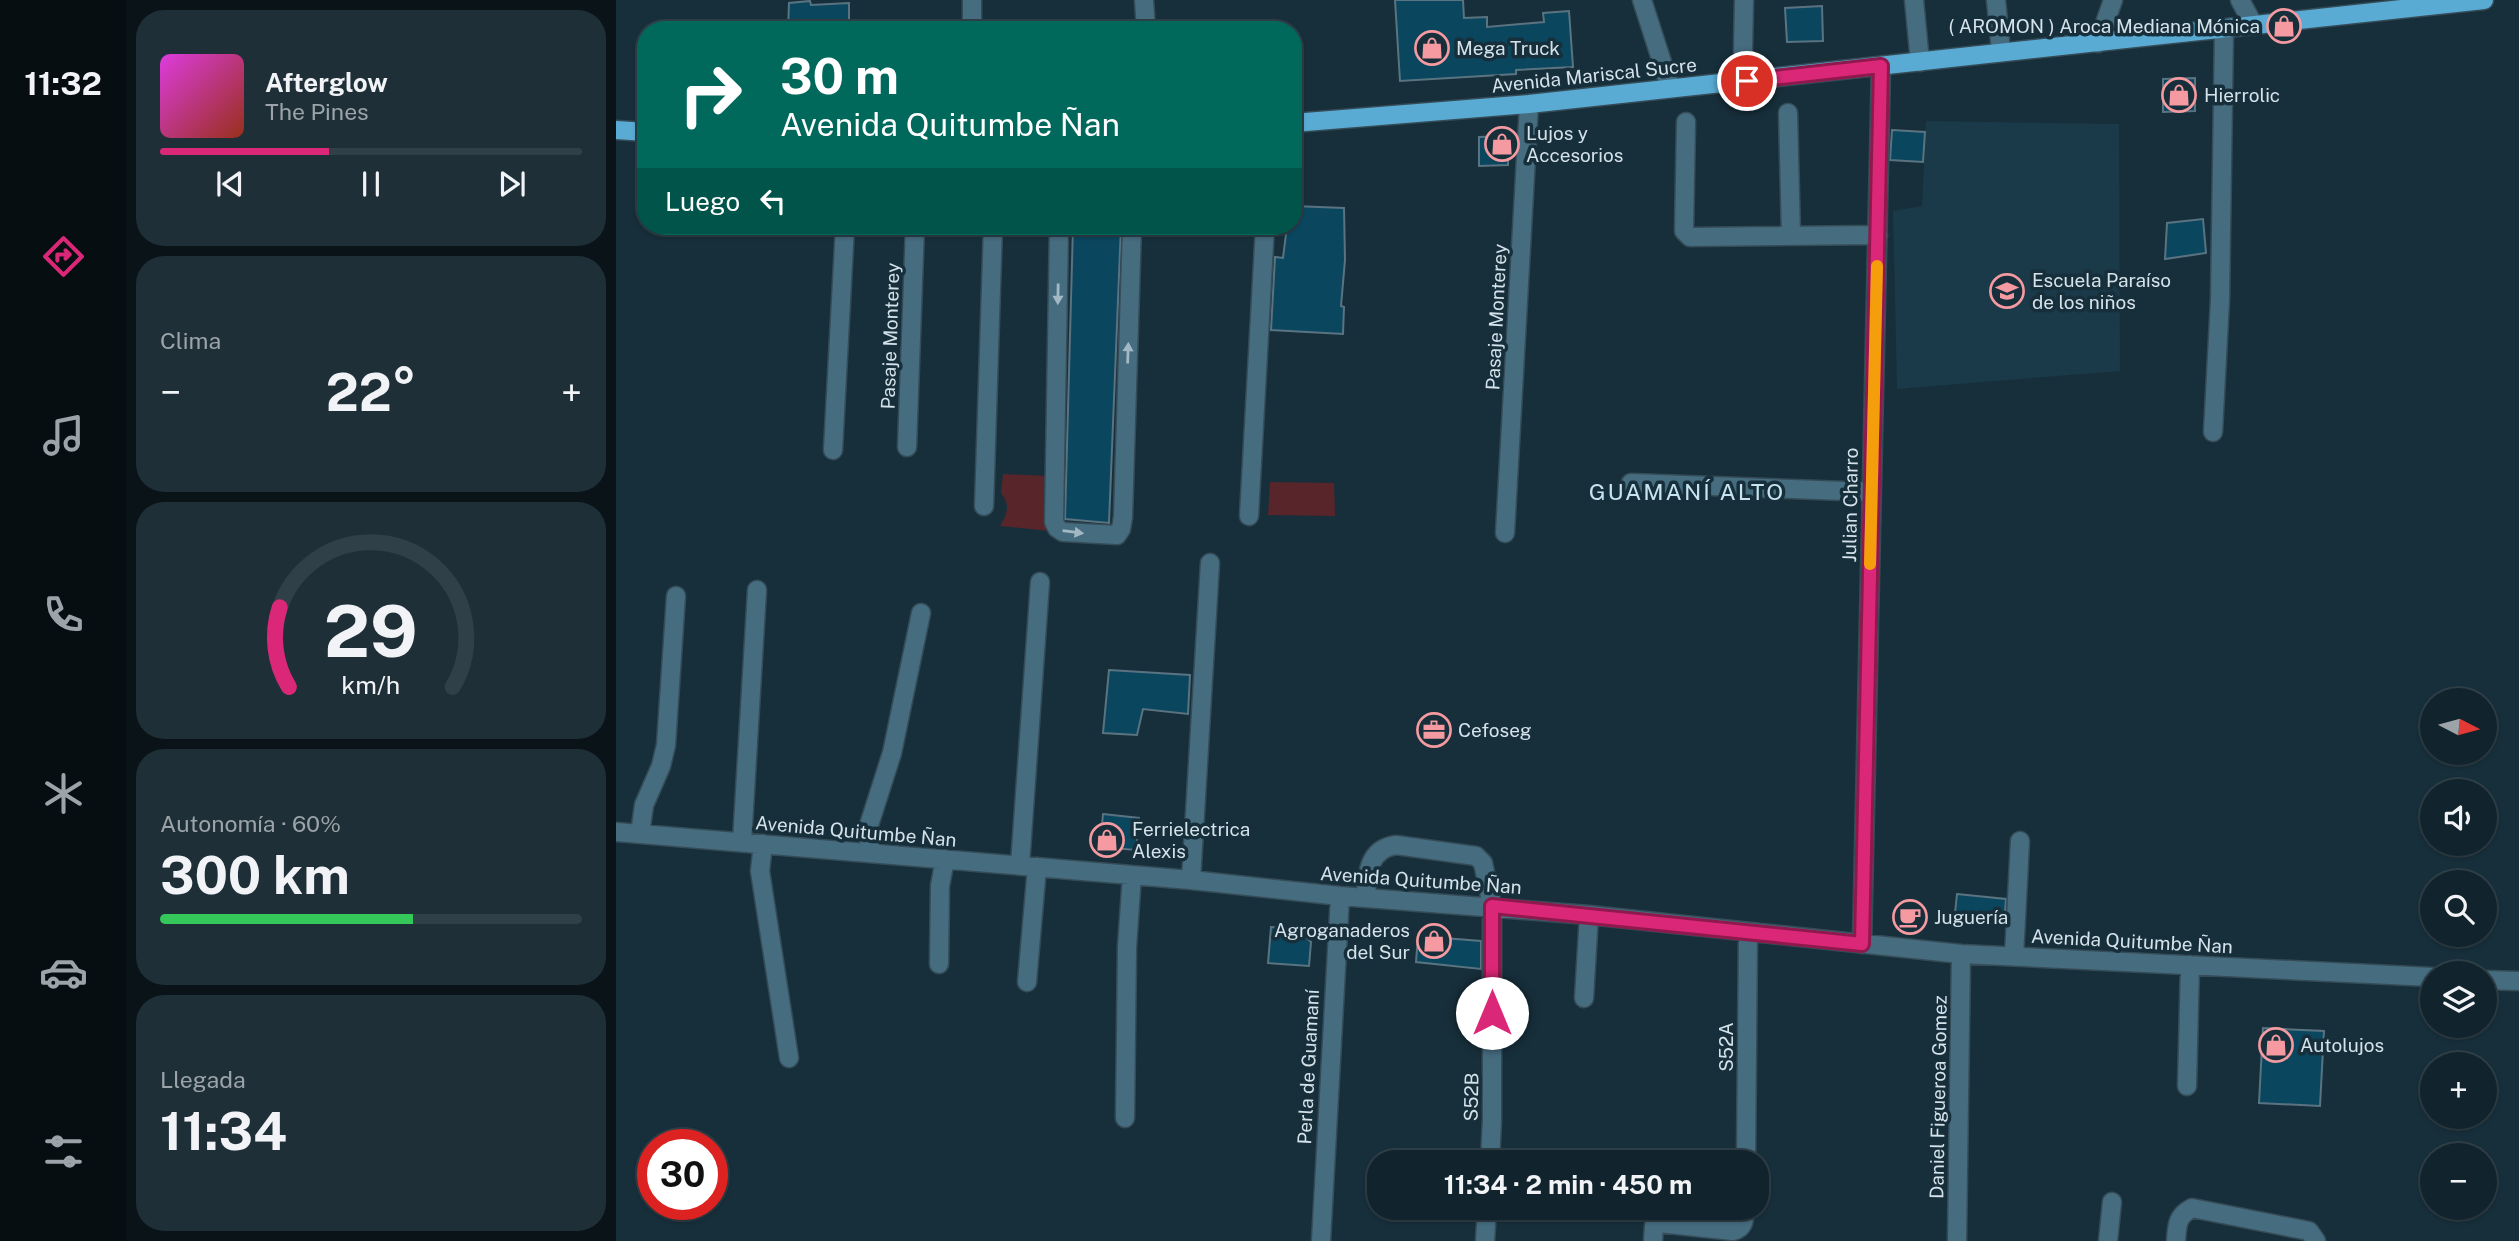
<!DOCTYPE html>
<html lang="es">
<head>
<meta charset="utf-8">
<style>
  body { margin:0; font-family:"Public Sans",sans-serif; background:#1e2f38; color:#f1f3f6; height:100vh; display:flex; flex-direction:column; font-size:26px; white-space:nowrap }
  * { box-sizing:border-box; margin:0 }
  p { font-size:23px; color:#9ca4a9 }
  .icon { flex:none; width:38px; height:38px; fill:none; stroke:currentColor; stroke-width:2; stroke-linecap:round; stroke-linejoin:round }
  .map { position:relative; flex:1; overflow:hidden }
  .drawer { display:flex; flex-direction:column; gap:10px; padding:10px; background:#091318; width:490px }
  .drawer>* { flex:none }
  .top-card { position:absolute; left:21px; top:21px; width:665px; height:214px; border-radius:28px; box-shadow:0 2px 5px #0004,0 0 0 2px #304048; background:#00695c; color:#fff; overflow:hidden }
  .needle { width:46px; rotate:96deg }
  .controls { position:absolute; left:1804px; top:688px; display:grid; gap:14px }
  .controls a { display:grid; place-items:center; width:77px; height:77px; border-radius:50%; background:#11232c; box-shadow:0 2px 5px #0004,0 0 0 2px #304048; font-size:35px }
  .speed { position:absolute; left:21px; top:1129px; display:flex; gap:14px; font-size:35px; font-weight:700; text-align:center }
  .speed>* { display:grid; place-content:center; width:91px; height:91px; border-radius:50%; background:#11232c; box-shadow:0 2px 5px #0004,0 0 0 2px #304048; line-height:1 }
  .speed .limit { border:10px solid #d22; background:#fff; color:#111 }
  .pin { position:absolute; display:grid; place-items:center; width:60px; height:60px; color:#fff; margin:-30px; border:4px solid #fff; border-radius:50%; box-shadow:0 2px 7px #0007 }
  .me { position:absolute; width:77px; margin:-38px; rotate:0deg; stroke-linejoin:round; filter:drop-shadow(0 0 5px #0008) }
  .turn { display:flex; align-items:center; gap:24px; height:147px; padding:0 28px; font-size:32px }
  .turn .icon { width:91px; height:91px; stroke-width:2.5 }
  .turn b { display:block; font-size:49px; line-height:60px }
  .then { display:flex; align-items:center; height:66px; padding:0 28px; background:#0003; gap:14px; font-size:26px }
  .big { font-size:52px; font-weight:700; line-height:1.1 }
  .drawer .tile { flex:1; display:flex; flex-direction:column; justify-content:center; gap:10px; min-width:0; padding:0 24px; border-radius:28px; background:#1e2f38 }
  .drawer .dial { align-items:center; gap:0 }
  .dial svg { height:182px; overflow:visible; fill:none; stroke:#304048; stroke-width:7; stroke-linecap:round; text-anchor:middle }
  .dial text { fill:#f1f3f6; stroke:none }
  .song { display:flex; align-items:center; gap:21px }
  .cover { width:84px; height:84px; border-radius:10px; background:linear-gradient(135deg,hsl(300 70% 55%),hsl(10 70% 35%)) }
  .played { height:7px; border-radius:4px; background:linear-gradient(90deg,#db2777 40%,#304048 40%) }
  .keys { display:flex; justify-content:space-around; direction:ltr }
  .heat { display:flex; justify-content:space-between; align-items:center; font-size:38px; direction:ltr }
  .charge { height:10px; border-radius:5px; background:linear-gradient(90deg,#34c759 60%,#304048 0) }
  .trip { position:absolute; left:751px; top:1150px; width:402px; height:70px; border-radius:28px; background:#11232c; box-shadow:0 2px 5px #0004,0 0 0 2px #304048; font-weight:700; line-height:70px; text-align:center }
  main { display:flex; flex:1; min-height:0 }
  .tabs { display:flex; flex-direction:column; width:126px; justify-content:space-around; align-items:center; background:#070e12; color:#9ca4a9 }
  .tabs .icon { width:49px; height:49px }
  .tabs .current { color:#db2777 }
  .tabs b { font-size:32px; color:#f1f3f6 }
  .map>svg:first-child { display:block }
</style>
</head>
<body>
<main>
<nav class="tabs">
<b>11:32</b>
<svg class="icon current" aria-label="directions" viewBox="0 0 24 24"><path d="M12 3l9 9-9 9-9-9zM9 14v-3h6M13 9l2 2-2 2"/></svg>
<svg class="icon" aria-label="music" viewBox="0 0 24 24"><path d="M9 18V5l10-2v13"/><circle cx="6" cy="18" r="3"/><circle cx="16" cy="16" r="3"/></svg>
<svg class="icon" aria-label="phone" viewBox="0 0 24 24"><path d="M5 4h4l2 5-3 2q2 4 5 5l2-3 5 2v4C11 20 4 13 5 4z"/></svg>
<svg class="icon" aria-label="climate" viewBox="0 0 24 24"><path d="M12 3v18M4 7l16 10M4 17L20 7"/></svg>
<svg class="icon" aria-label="car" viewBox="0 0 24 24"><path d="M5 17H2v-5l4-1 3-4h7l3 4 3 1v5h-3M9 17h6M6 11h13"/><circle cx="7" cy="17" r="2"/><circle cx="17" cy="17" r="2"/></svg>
<svg class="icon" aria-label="filters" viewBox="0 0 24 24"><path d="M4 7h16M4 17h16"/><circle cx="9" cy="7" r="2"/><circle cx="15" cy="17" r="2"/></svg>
</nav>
<section class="drawer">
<div class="tile">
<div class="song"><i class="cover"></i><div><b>Afterglow</b><p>The Pines</p></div></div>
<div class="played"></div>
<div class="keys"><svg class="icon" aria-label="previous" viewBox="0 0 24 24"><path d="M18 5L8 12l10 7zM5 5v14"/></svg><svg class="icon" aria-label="pause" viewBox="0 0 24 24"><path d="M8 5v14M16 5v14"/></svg><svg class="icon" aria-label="next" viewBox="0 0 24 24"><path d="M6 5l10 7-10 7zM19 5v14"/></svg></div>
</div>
<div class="tile"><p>Clima</p>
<div class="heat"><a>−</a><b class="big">22°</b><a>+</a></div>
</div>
<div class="tile dial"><svg viewBox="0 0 100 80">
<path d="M14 69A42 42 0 1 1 86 69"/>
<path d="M14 69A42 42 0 0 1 10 34" stroke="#db2777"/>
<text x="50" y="56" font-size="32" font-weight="700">29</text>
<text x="50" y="72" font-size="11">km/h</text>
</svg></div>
<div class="tile"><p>Autonomía · 60%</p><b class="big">300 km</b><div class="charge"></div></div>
<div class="tile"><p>Llegada</p><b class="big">11:34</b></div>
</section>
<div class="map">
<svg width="1903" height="1241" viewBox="0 0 1903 1241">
  <rect width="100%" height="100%" fill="#172f3b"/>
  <path fill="#1a3949" d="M1310 121 1503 124 1504 371 1281 389 1277 211 1306 206Z"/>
  <path fill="#58252a" d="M387 474 434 476V531L384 526C391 514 395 505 385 493Z
    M654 482 718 483 719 516 652 515Z"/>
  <path fill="#0b465f" stroke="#5a7381" stroke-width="2" d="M779 0H847L848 18 871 17V27L928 22 927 13 953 11 957 67 900 70V74L784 81Z
    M194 1 195 5 233 3V30H172L173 3Z
    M1206 6 1207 41 1171 42 1169 8Z
    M1579 78V111L1547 112V79Z
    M1276 130 1309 132 1307 162 1274 160Z
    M892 136V165L863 166V137Z
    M677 206 728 208 729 260 725 306 728 307 727 334 655 330 659 257 667 258 671 226H677Z
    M1587 219 1590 253 1549 259 1551 223Z
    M457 226H505L493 523 449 519Z
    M493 670 574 675 572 714 527 709 521 735 487 733Z
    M487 814 523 818 520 850 484 847Z
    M1341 894 1390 899 1388 926 1338 923Z
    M655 927 681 929 695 942 693 966 652 963Z
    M802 936 865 941V969L800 962Z
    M1647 1028 1708 1031 1704 1106 1643 1103Z"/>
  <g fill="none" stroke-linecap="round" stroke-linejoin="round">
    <g stroke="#354c57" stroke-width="21">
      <path id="minor" d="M356 0V30
        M528 0 530 30
        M1026 0 1054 87
        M1128 0 1127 51 1131 81
        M1298 0 1304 62
        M1380 0 1385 52
        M1624 0 1638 26
        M1482 43 1497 0
        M1172 113 1175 236
        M1070 122 1068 231 1074 237 1262 235
        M443 226 438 522 441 528 447 532 501 535 505 529 507 517 516 226
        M1597 432 1604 300 1608 29
        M291 447 299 226
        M217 450 229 226
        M1015 483 1255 492
        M368 506 377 226
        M633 516 649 226
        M889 533 913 104
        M0 832 575 880 724 896 973 915 1345 954 1816 977
        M24 834 28 805 45 766 50 745 60 596
        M126 842 141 590
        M147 844 144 871 173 1058
        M254 853 253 825 276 753 305 613
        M404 865 424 582
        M575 880 594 563
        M750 897C751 874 752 849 780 845L860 856 867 863 876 906V1120L874 1162
        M1246 944 1265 66
        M1398 956 1404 841
        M323 964 324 886 329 859
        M1869 980 1903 981
        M411 982 421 867
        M968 998 973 915
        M1571 1086 1574 965
        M509 1118 511 947 516 875
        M1130 1162 1132 933
        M705 1241 724 896
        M869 1241 871 1208
        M1037 1241 1038 1226 1043 1223 1117 1231C1129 1228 1128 1219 1129 1208
        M1341 1241 1345 954
        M1492 1241 1496 1202
        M1560 1241C1561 1225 1561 1216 1576 1208L1693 1231 1700 1241"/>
    </g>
    <g stroke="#354c57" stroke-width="21">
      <path id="major" d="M677 123 913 104 1868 0
        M0 130 30 132"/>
    </g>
    <use href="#minor" stroke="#466c80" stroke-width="18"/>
    <use href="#major" stroke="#59abd4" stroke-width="18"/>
  </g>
  <defs><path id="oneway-solid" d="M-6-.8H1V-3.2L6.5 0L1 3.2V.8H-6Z" transform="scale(1.75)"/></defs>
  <g fill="#a2b9c5">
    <use href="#oneway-solid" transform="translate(442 294) rotate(91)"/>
    <use href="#oneway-solid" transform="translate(512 353) rotate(-88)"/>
    <use href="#oneway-solid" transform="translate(457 532) rotate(7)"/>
  </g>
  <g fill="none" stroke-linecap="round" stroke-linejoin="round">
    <g stroke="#8e194d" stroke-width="18">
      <path id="route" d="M876 1013V906L1246 944 1265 66 1131 81"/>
    </g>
    <use href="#route" stroke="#db2777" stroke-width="12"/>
    <path stroke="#f59e0b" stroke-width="12" d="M1254 564 1261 266"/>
  </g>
  <defs>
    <g id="shop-ring" transform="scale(1.75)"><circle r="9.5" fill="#172f3b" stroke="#f49aa0" stroke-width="1.5"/><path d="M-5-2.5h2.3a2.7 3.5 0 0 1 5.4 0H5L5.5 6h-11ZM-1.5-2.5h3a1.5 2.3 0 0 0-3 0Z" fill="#f49aa0"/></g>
    <g id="school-ring" transform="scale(1.75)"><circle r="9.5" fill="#172f3b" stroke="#f49aa0" stroke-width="1.5"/><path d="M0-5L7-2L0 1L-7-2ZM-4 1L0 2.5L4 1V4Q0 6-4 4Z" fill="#f49aa0"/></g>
    <g id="office-ring" transform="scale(1.75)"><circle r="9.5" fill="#172f3b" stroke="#f49aa0" stroke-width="1.5"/><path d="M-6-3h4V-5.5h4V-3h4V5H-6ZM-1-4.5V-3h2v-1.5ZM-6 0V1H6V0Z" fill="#f49aa0"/></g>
    <g id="cafe-ring" transform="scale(1.75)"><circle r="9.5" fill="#172f3b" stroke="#f49aa0" stroke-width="1.5"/><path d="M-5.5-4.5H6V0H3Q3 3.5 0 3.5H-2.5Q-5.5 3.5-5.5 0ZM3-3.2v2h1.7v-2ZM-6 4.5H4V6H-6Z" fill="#f49aa0"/></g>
  </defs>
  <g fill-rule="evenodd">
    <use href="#shop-ring" x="1668" y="26"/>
    <use href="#shop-ring" x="816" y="48"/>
    <use href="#shop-ring" x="1563" y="95"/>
    <use href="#shop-ring" x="886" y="144"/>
    <use href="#school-ring" x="1391" y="291"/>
    <use href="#office-ring" x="818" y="730"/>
    <use href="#shop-ring" x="491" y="840"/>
    <use href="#cafe-ring" x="1294" y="917"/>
    <use href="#shop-ring" x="818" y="941"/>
    <use href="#shop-ring" x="1660" y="1045"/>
  </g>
  <g text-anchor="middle" stroke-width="7" stroke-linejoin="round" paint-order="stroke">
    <g font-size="19" fill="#d4e2ea" stroke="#172f3b" text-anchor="start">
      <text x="1644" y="33" text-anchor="end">( AROMON ) Aroca Mediana Mónica</text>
      <text x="840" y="55">Mega Truck</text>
      <text x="1588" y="102">Hierrolic</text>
      <text x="910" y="140">Lujos y<tspan x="910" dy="22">Accesorios</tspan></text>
      <text x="1416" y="287">Escuela Paraíso<tspan x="1416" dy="22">de los niños</tspan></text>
      <text x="842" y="737">Cefoseg</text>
      <text x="516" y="836">Ferrielectrica<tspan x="516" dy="22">Alexis</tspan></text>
      <text x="1318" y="924">Juguería</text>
      <text x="794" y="937" text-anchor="end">Agroganaderos<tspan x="794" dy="22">del Sur</tspan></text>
      <text x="1684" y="1052">Autolujos</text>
    </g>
    <g font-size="19" fill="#d4e2ea" stroke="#172f3b">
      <text transform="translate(978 75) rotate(-6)" y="7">Avenida Mariscal Sucre</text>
      <text transform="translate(880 317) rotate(-87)" y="7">Pasaje Monterey</text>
      <text transform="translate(274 336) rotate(-88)" y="7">Pasaje Monterey</text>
      <text transform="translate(1234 505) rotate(-89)" y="7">Julian Charro</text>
      <text transform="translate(240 831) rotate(5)" y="7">Avenida Quitumbe Ñan</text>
      <text transform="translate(805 880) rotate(4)" y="7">Avenida Quitumbe Ñan</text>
      <text transform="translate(1516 941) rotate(3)" y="7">Avenida Quitumbe Ñan</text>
      <text transform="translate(1110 1047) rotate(-90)" y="7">S52A</text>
      <text transform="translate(692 1067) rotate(-87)" y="7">Perla de Guamaní</text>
      <text transform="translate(855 1097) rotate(-89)" y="7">S52B</text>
      <text transform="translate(1322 1097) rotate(-89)" y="7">Daniel Figueroa Gomez</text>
    </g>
    <g font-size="23" letter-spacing="2" fill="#c6e3f2" stroke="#172f3b">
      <text x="1071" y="500">GUAMANÍ ALTO</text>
    </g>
  </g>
</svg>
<div class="controls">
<a><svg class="needle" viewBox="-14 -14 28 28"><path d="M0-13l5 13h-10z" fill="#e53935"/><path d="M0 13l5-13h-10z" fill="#9ca4a9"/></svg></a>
<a><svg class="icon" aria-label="sound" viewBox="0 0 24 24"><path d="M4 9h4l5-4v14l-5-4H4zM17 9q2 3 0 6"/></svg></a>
<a><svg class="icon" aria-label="search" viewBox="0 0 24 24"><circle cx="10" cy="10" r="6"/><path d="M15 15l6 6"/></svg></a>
<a><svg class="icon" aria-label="layers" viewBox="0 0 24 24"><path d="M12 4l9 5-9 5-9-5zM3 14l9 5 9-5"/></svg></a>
<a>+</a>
<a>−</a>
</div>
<div class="speed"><div class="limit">30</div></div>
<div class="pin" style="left:1131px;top:81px;background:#d93025"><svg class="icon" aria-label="arrive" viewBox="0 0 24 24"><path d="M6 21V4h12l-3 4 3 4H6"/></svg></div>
<svg class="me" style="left:876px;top:1013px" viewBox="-20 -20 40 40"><circle r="19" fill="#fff"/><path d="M0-13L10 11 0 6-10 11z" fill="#db2777"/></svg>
<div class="trip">11:34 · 2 min · 450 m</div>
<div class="top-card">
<div class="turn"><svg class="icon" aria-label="right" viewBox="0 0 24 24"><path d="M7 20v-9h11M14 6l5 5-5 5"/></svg><div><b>30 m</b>Avenida Quitumbe Ñan</div></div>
<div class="then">Luego<svg class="icon" aria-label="left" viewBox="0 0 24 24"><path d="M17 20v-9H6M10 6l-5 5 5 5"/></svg></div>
</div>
</div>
</main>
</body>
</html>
